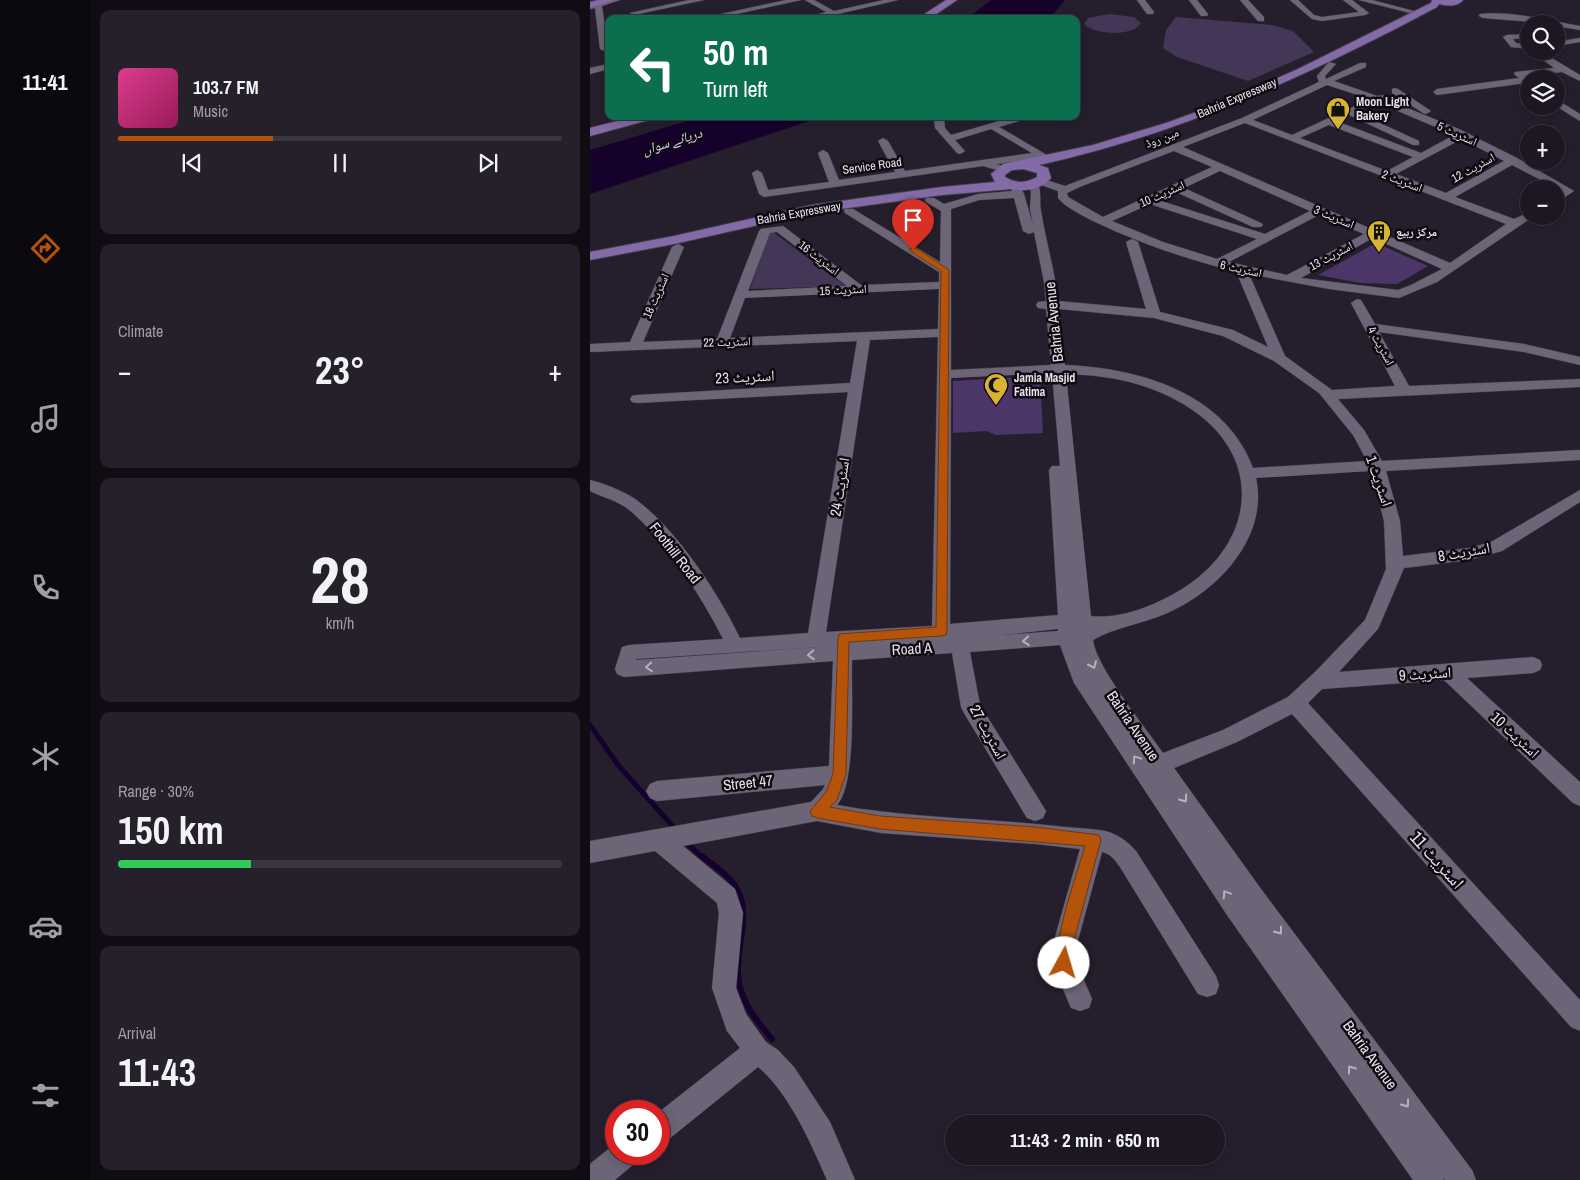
<!DOCTYPE html>
<html lang="en">
<head>
<meta charset="utf-8">
<style>
  body { margin:0; font-family:"Archivo Narrow","Noto Naskh Arabic",sans-serif; background:#25202a; color:#f1f3f6; height:100vh; display:flex; flex-direction:column; font-size:19px; white-space:nowrap }
  * { box-sizing:border-box; margin:0 }
  p { font-size:16px; color:#a09fa5 }
  .icon { flex:none; width:28px; height:28px; fill:none; stroke:currentColor; stroke-width:2; stroke-linecap:round; stroke-linejoin:round }
  .map { position:relative; flex:1; overflow:hidden }
  .details { display:flex; flex-direction:column; gap:10px; padding:10px; background:#0f0d13; width:500px }
  .details>* { flex:none }
  .banner { position:absolute; left:15px; top:15px; width:475px; height:105px; border-radius:10px; box-shadow:0 2px 12px #0003,0 0 0 1px #3a3640; background:#0b6e4f; color:#fff; overflow:hidden }
  .controls { position:absolute; left:930px; top:15px; display:grid; gap:10px }
  .controls a { display:grid; place-items:center; width:45px; height:45px; border-radius:50%; background:#1c1722; box-shadow:0 2px 12px #0003,0 0 0 1px #3a3640; font-size:25px }
  .speed { position:absolute; left:15px; top:1100px; display:flex; gap:10px; font-size:25px; font-weight:700; text-align:center }
  .speed>* { display:grid; place-content:center; width:65px; height:65px; border-radius:50%; background:#1c1722; box-shadow:0 2px 12px #0003,0 0 0 1px #3a3640; line-height:1 }
  .speed .limit { border:8px solid #d22; background:#fff; color:#111 }
  .pin { position:absolute; display:grid; place-items:center; width:42px; height:42px; color:#fff; margin:-51px -21px; border-radius:50% 50% 50% 0; rotate:-45deg; box-shadow:0 0 5px #0007 }
  .pin .icon { rotate:45deg }
  .me { position:absolute; width:55px; margin:-28px; rotate:6deg; stroke-linejoin:round; filter:drop-shadow(0 0 4px #0008) }
  .turn { display:flex; align-items:center; gap:18px; height:105px; padding:0 15px; font-size:22px }
  .turn .icon { width:65px; height:65px; stroke-width:2.5 }
  .turn b { display:block; font-size:35px; line-height:42px }
  .big { font-size:38px; font-weight:800; line-height:1.1 }
  .details .widget { flex:1; display:flex; flex-direction:column; justify-content:center; gap:8px; min-width:0; padding:0 18px; border-radius:10px; background:#25202a }
  .details .dial { align-items:center; gap:0 }
  .dial b { font-size:65px; line-height:1 }
  .song { display:flex; align-items:center; gap:15px }
  .cover { width:60px; height:60px; border-radius:8px; background:linear-gradient(135deg,hsl(330 70% 55%),hsl(330 70% 35%)) }
  .played { height:5px; border-radius:2px; background:linear-gradient(90deg,#b45309 35%,#3a3640 35%) }
  .keys { display:flex; justify-content:space-around; direction:ltr }
  .heat { display:flex; justify-content:space-between; align-items:center; font-size:28px; direction:ltr }
  .charge { height:8px; border-radius:4px; background:linear-gradient(90deg,#34c759 30%,#3a3640 0) }
  .trip { position:absolute; left:355px; top:1115px; width:280px; height:50px; border-radius:25px; background:#1c1722; box-shadow:0 2px 12px #0003,0 0 0 1px #3a3640; font-weight:800; line-height:50px; text-align:center }
  main { display:flex; flex:1; min-height:0 }
  .menu { display:flex; flex-direction:column; width:90px; justify-content:space-around; align-items:center; background:#0b090e; color:#a09fa5 }
  .menu .icon { width:35px; height:35px }
  .menu .on { color:#b45309 }
  .menu b { font-size:22px; color:#f1f3f6 }
  .map>svg:first-child { display:block }
</style>
</head>
<body>
<main>
<nav class="menu">
<b>11:41</b>
<svg class="icon on" aria-label="directions" viewBox="0 0 24 24"><path d="M12 3l9 9-9 9-9-9zM9 14v-3h6M13 9l2 2-2 2"/></svg>
<svg class="icon" aria-label="music" viewBox="0 0 24 24"><path d="M9 18V5l10-2v13"/><circle cx="6" cy="18" r="3"/><circle cx="16" cy="16" r="3"/></svg>
<svg class="icon" aria-label="phone" viewBox="0 0 24 24"><path d="M5 4h4l2 5-3 2q2 4 5 5l2-3 5 2v4C11 20 4 13 5 4z"/></svg>
<svg class="icon" aria-label="climate" viewBox="0 0 24 24"><path d="M12 3v18M4 7l16 10M4 17L20 7"/></svg>
<svg class="icon" aria-label="car" viewBox="0 0 24 24"><path d="M5 17H2v-5l4-1 3-4h7l3 4 3 1v5h-3M9 17h6M6 11h13"/><circle cx="7" cy="17" r="2"/><circle cx="17" cy="17" r="2"/></svg>
<svg class="icon" aria-label="filters" viewBox="0 0 24 24"><path d="M4 7h16M4 17h16"/><circle cx="9" cy="7" r="2"/><circle cx="15" cy="17" r="2"/></svg>
</nav>
<section class="details">
<div class="widget">
<div class="song"><i class="cover"></i><div><b>103.7 FM</b><p>Music</p></div></div>
<div class="played"></div>
<div class="keys"><svg class="icon" aria-label="previous" viewBox="0 0 24 24"><path d="M18 5L8 12l10 7zM5 5v14"/></svg><svg class="icon" aria-label="pause" viewBox="0 0 24 24"><path d="M8 5v14M16 5v14"/></svg><svg class="icon" aria-label="next" viewBox="0 0 24 24"><path d="M6 5l10 7-10 7zM19 5v14"/></svg></div>
</div>
<div class="widget"><p>Climate</p>
<div class="heat"><a>−</a><b class="big">23°</b><a>+</a></div>
</div>
<div class="widget dial"><b>28</b><p>km/h</p></div>
<div class="widget"><p>Range · 30%</p><b class="big">150 km</b><div class="charge"></div></div>
<div class="widget"><p>Arrival</p><b class="big">11:43</b></div>
</section>
<div class="map">
<svg width="990" height="1180" viewBox="0 0 990 1180">
  <rect width="100%" height="100%" fill="#251f2d"/>
  <path fill="#443656" d="M519 14 544 17 551 23C544 37 504 35 494 24L498 18Z
    M586 17 682 25 703 31 724 52 658 81 587 57 573 48 576 30Z
    M180 230 256 286 160 289Z"/>
  <path fill="#16002c" d="M401 0H475L459 19H377Z
    M114 116H234L0 194V150Z"/>
  <g fill="none" stroke-linecap="round" stroke-linejoin="round">
    <path stroke="#16002c" stroke-width="5" d="M0 725 28 765 86 830
      M96 842 113 858"/>
    <path stroke="#16002c" stroke-width="6" d="M112 856C123 865 139 875 146 887 162 914 146 947 148 975 150 1001 166 1020 182 1039"/>
  </g>
  <path fill="#4c3569" d="M786 243 838 266 807 284 770 283 728 275Z
    M450 376 453 433 406 435 396 431 363 433V381Z"/>
  <g fill="none" stroke-linecap="round" stroke-linejoin="round">
    <g stroke="#423d49" stroke-width="1">
      <path id="minor" d="M18 0H30L12 6 18 49 14 51 10 49 5 8 0 9V5Z
        M99 0H114L44 15 40 13Z
        M196 0H211L124 19H108Z
        M215 0H224L244 11 294 0H308L227 19H211L236 12Z
        M547 0H555L564 12 563 14H557Z
        M599 0H607L618 14 617 16H611Z
        M650 0H658L674 17V21H668Z
        M700 0H708L724 15 732 17 769 12 753 0H762L779 13 775 15 732 21 722 19Z
        M769 0H782L824 11 820 13Z
        M890 14C918 10 962 21 990 26V30L966 26V24L893 18 889 16Z
        M939 34V38L923 39 926 43 939 45V49L921 47 913 37 917 35Z
        M990 38V42L966 46V42Z
        M941 51H950L990 75V81L972 72 935 76 939 79V82L936 83 847 95 843 92 847 89 929 78 924 74 925 72 964 68Z
        M739 62 746 64 735 76 736 79 770 63H776V67L744 81 787 96 795 95V99L869 129 927 158 984 191 966 203V195L972 191 922 165 865 197 924 219 939 212V216H944L847 282 809 298 739 289 659 274 695 356 742 390 805 386 761 303 767 299 771 300 785 324 934 344 990 357V365L934 352 789 332 819 386 990 379V387L748 399 774 430 792 461 990 450V460L796 471 810 521 813 556 879 548 901 542 990 490V502L912 551 879 560 814 568 788 629 749 672 943 657 950 660 952 665 950 670 943 673 877 678 990 782V806L983 803 854 680 732 689 718 703 990 1000V1031L981 1027 702 714 647 742 584 768 671 889 882 1170 886 1180H855L853 1177 854 1180H823L637 915 484 683 470 645 380 652 390 705 456 811 453 818 445 821 437 818 374 713 371 707 362 653 262 660C261 692 267 783 247 805 319 818 393 818 466 826 482 828 499 828 515 831 528 834 538 842 546 851L626 976 629 985 626 994 617 997 608 994 530 867C525 860 521 854 512 852L487 944 486 962 502 999 499 1008 490 1011 481 1008 462 963 463 944 490 849 446 844 291 833 227 821 93 846 145 889 153 913 146 988 156 1014 176 1042 188 1050 204 1067 240 1122 265 1180H237C222 1145 198 1091 168 1067L79 1139 69 1142V1112L150 1048 137 1031 122 988 129 913 127 903 65 851 0 863V841L221 802 233 789 235 785 67 801 60 798 56 791 60 784 67 781 239 766 243 661 34 677 27 674 25 669 32 647 39 645 133 639C112 597 74 538 38 509 28 501 12 497 0 491V480C13 483 39 493 49 502 89 533 128 593 150 638L218 633 258 392 47 403 42 402 40 399 42 396 47 395 260 383 267 341 0 352V344L40 342 82 247 88 244 94 247 53 342 127 339 169 231 171 229 193 226 271 285 349 282V272L255 213 254 211 255 209H263L350 262 351 211 336 202 335 200 336 198H344L354 204 388 194 422 191 420 185 421 183H429L434 194 443 225 440 209 441 192 438 184 439 182 445 181 450 178 475 186 652 118 729 82 727 76ZM737 85 780 99 702 135 663 120ZM787 102 864 135 831 153 746 121 759 115 823 145H829V141L766 112ZM655 123 916 224 860 263 593 147ZM739 125 823 157 797 171 710 138ZM872 139 914 161 856 193 806 174ZM584 151 622 167 513 217 478 197 477 193 492 186ZM630 171 720 211 675 234 568 200 586 192 663 227H671L673 225 671 223 594 188ZM448 184 468 191V198C476 208 492 215 503 221 551 244 602 261 652 273L648 276 678 347 643 330 570 312 548 242 542 239 536 242 556 309 468 301C465 271 456 242 451 211 449 202 452 194 448 184ZM424 198 433 231 439 234 444 232 454 282 456 301 448 302 446 305 448 308 456 309 461 365 361 370V209L389 200ZM560 204 667 239 627 259 573 242 522 221ZM729 215 774 234 697 275 639 262ZM187 232 257 286 158 291 180 233ZM783 238 852 269 821 285 808 290 711 278ZM349 289 348 329 140 338 155 298ZM469 309 564 318 633 336 684 361 729 393 763 435 777 461 663 468C635 392 548 368 475 365ZM348 337 342 626 236 632 280 340ZM462 373 470 466H462L459 470 468 615 360 624 361 378ZM476 374C514 375 551 381 586 400 681 450 669 551 578 597 555 609 527 619 501 616ZM781 471 794 521 796 569 775 620 726 671 698 697 633 730 573 753C556 728 506 667 503 640 526 627 551 624 575 614 627 592 679 538 666 478ZM468 629V631L412 635ZM244 646 46 660V659Z
        M19 64V69L0 74V68Z
        M805 88 808 89 841 111 836 114 833 113 802 93V89Z
        M966 99 990 114V121L966 106Z
        M344 116H354L355 128 361 135 423 117H429V121L409 127 457 155 452 158 407 164 419 169 414 172 393 166 174 197 169 194 162 173 167 170 172 173 178 190 239 182 228 153 233 150 238 153 249 180 305 172 288 141 293 138 298 141 315 171 442 153 401 129 365 140 375 151 370 154 367 153 345 128Z
        M26 1143V1154H48L44 1164 25 1180H0V1164Z"/>
    </g>
    <g stroke="#423d49" stroke-width="2">
      <path id="major" d="M8 0H24L0 8V2Z
        M356 0H367L339 19H327Z
        M842 0H873C868 7 857 6 849 4L847 7C717 76 593 133 449 165L458 168 461 178C452 189 434 192 421 189L352 195 222 213 84 244 0 260V252L84 236 222 205 352 187 405 182 401 174 413 164 503 145 576 123 623 106 706 70 841 3ZM433 169 447 173V177C437 183 426 184 415 177V175L422 170Z
        M47 116H68L66 118 0 136V128Z"/>
    </g>
    <use href="#minor" fill="#6c6577" fill-rule="evenodd"/>
    <use href="#major" fill="#856aa8" fill-rule="evenodd"/>
  </g>
  <defs><path id="oneway-chevron" d="M-2-3.5L2.5 0L-2 3.5" fill="none" stroke-width="1.6" stroke-linecap="round" stroke-linejoin="round" transform="scale(1.25)"/></defs>
  <g stroke="#b6b1be">
    <use href="#oneway-chevron" transform="translate(436 641) rotate(175)"/>
    <use href="#oneway-chevron" transform="translate(221 655) rotate(176)"/>
    <use href="#oneway-chevron" transform="translate(503 665) rotate(66)"/>
    <use href="#oneway-chevron" transform="translate(59 667) rotate(176)"/>
    <use href="#oneway-chevron" transform="translate(546 759) rotate(-124)"/>
    <use href="#oneway-chevron" transform="translate(594 799) rotate(55)"/>
    <use href="#oneway-chevron" transform="translate(636 894) rotate(-124)"/>
    <use href="#oneway-chevron" transform="translate(689 931) rotate(54)"/>
    <use href="#oneway-chevron" transform="translate(761 1069) rotate(-126)"/>
    <use href="#oneway-chevron" transform="translate(816 1104) rotate(54)"/>
  </g>
  <path fill="#b45309" stroke="#753606" d="M320 248H326L359 270 357 631 356 635 351 636 259 642 256 774 247 800 240 807 290 816 446 827 509 835 511 840 483 944 482 963 480 968 474 970 469 968C460 947 488 871 495 846L290 829 227 818 222 816 220 811 236 792 243 774 248 638 249 634 346 627 351 271 320 251Z"/>
  <defs>
    <g id="shop-pin" transform="scale(1.25)"><path d="M0 17L-7.5 6A9.5 9.5 0 1 1 7.5 6Z" fill="#d7b434" stroke="#0d0a10"/><path d="M-5-2.5h2.3a2.7 3.5 0 0 1 5.4 0H5L5.5 6h-11ZM-1.5-2.5h3a1.5 2.3 0 0 0-3 0Z" fill="#111"/></g>
    <g id="building-pin" transform="scale(1.25)"><path d="M0 17L-7.5 6A9.5 9.5 0 1 1 7.5 6Z" fill="#d7b434" stroke="#0d0a10"/><path d="M-4-6H4V6H1V3H-1V6H-4ZM-2.5-4.3h1.7v1.8h-1.7ZM.8-4.3h1.7v1.8H.8ZM-2.5-1h1.7V.8h-1.7ZM.8-1h1.7V.8H.8Z" fill="#111"/></g>
    <g id="mosque-pin" transform="scale(1.25)"><path d="M0 17L-7.5 6A9.5 9.5 0 1 1 7.5 6Z" fill="#d7b434" stroke="#0d0a10"/><path d="M3.5-4.9A6 6 0 1 0 3.5 4.9A5 5 0 1 1 3.5-4.9Z" fill="#111"/></g>
  </defs>
  <g fill-rule="evenodd">
    <use href="#shop-pin" x="748" y="109"/>
    <use href="#building-pin" x="789" y="232"/>
    <use href="#mosque-pin" x="406" y="385"/>
  </g>
  <g text-anchor="middle" stroke-width="5" stroke-linejoin="round" paint-order="stroke">
    <g font-size="12" fill="#e7e3ed" stroke="#0d0a10">
      <text transform="translate(647 98) rotate(-23)" y="4">Bahria Expressway</text>
      <text transform="translate(867 134) rotate(24)" y="4">اسٹریٹ 5</text>
      <text transform="translate(572 138) rotate(-21)" y="4">مین روڈ</text>
      <text transform="translate(282 166) rotate(-8)" y="4">Service Road</text>
      <text transform="translate(883 168) rotate(-29)" y="4">اسٹریٹ 12</text>
      <text transform="translate(812 181) rotate(21)" y="4">اسٹریٹ 2</text>
      <text transform="translate(572 194) rotate(-24)" y="4">اسٹریٹ 10</text>
      <text transform="translate(209 213) rotate(-10)" y="4">Bahria Expressway</text>
      <text transform="translate(744 217) rotate(23)" y="4">اسٹریٹ 3</text>
      <text transform="translate(741 256) rotate(-28)" y="4">اسٹریٹ 13</text>
      <text transform="translate(229 258) rotate(38)" y="4">اسٹریٹ 16</text>
      <text transform="translate(651 269) rotate(12)" y="4">اسٹریٹ 6</text>
      <text transform="translate(253 290) rotate(-3)" y="4">اسٹریٹ 15</text>
      <text transform="translate(66 296) rotate(-66)" y="4">اسٹریٹ 18</text>
      <text transform="translate(137 342) rotate(-2)" y="4">اسٹریٹ 22</text>
      <text transform="translate(791 346) rotate(61)" y="4">اسٹریٹ 4</text>
    </g>
    <g font-size="12" font-weight="bold" fill="#e7e3ed" stroke="#0d0a10" text-anchor="start">
      <text x="766" y="106">Moon Light<tspan x="766" dy="14">Bakery</tspan></text>
      <text x="806" y="236">مرکز ربیع</text>
      <text x="424" y="382">Jamia Masjid<tspan x="424" dy="14">Fatima</tspan></text>
    </g>
    <g font-size="14" font-style="italic" fill="#e0ccfe" stroke="#0d0a10">
      <text transform="translate(82 141) rotate(-17)" y="5">دریائے سواں</text>
    </g>
    <g font-size="15" fill="#e7e3ed" stroke="#0d0a10">
      <text transform="translate(464 322) rotate(-96)" y="5">Bahria Avenue</text>
      <text transform="translate(155 377) rotate(-3)" y="5">اسٹریٹ 23</text>
      <text transform="translate(789 481) rotate(71)" y="5">اسٹریٹ 1</text>
      <text transform="translate(250 487) rotate(-81)" y="5">اسٹریٹ 24</text>
      <text transform="translate(874 552) rotate(-10)" y="5">اسٹریٹ 8</text>
      <text transform="translate(85 553) rotate(52)" y="5">Foothill Road</text>
      <text transform="translate(322 649) rotate(-3)" y="5">Road A</text>
      <text transform="translate(835 674) rotate(-4)" y="5">اسٹریٹ 9</text>
      <text transform="translate(543 726) rotate(56)" y="5">Bahria Avenue</text>
      <text transform="translate(398 732) rotate(61)" y="5">اسٹریٹ 27</text>
      <text transform="translate(925 735) rotate(43)" y="5">اسٹریٹ 10</text>
      <text transform="translate(158 783) rotate(-6)" y="5">Street 47</text>
      <text transform="translate(780 1055) rotate(54)" y="5">Bahria Avenue</text>
    </g>
    <g font-size="18" fill="#e7e3ed" stroke="#0d0a10">
      <text transform="translate(847 860) rotate(48)" y="6">اسٹریٹ 11</text>
    </g>
  </g>
</svg>
<div class="controls">
<a><svg class="icon" aria-label="search" viewBox="0 0 24 24"><circle cx="10" cy="10" r="6"/><path d="M15 15l6 6"/></svg></a>
<a><svg class="icon" aria-label="layers" viewBox="0 0 24 24"><path d="M12 4l9 5-9 5-9-5zM3 14l9 5 9-5"/></svg></a>
<a>+</a>
<a>−</a>
</div>
<div class="speed"><div class="limit">30</div></div>
<div class="pin" style="left:323px;top:250px;background:#d93025"><svg class="icon" aria-label="arrive" viewBox="0 0 24 24"><path d="M6 21V4h12l-3 4 3 4H6"/></svg></div>
<svg class="me" style="left:474px;top:963px" viewBox="-20 -20 40 40"><circle r="19" fill="#fff"/><path d="M0-13L10 11 0 6-10 11z" fill="#b45309"/></svg>
<div class="trip">11:43 · 2 min · 650 m</div>
<div class="banner">
<div class="turn"><svg class="icon" aria-label="left" viewBox="0 0 24 24"><path d="M17 20v-9H6M10 6l-5 5 5 5"/></svg><div><b>50 m</b>Turn left</div></div>
</div>
</div>
</main>
</body>
</html>
